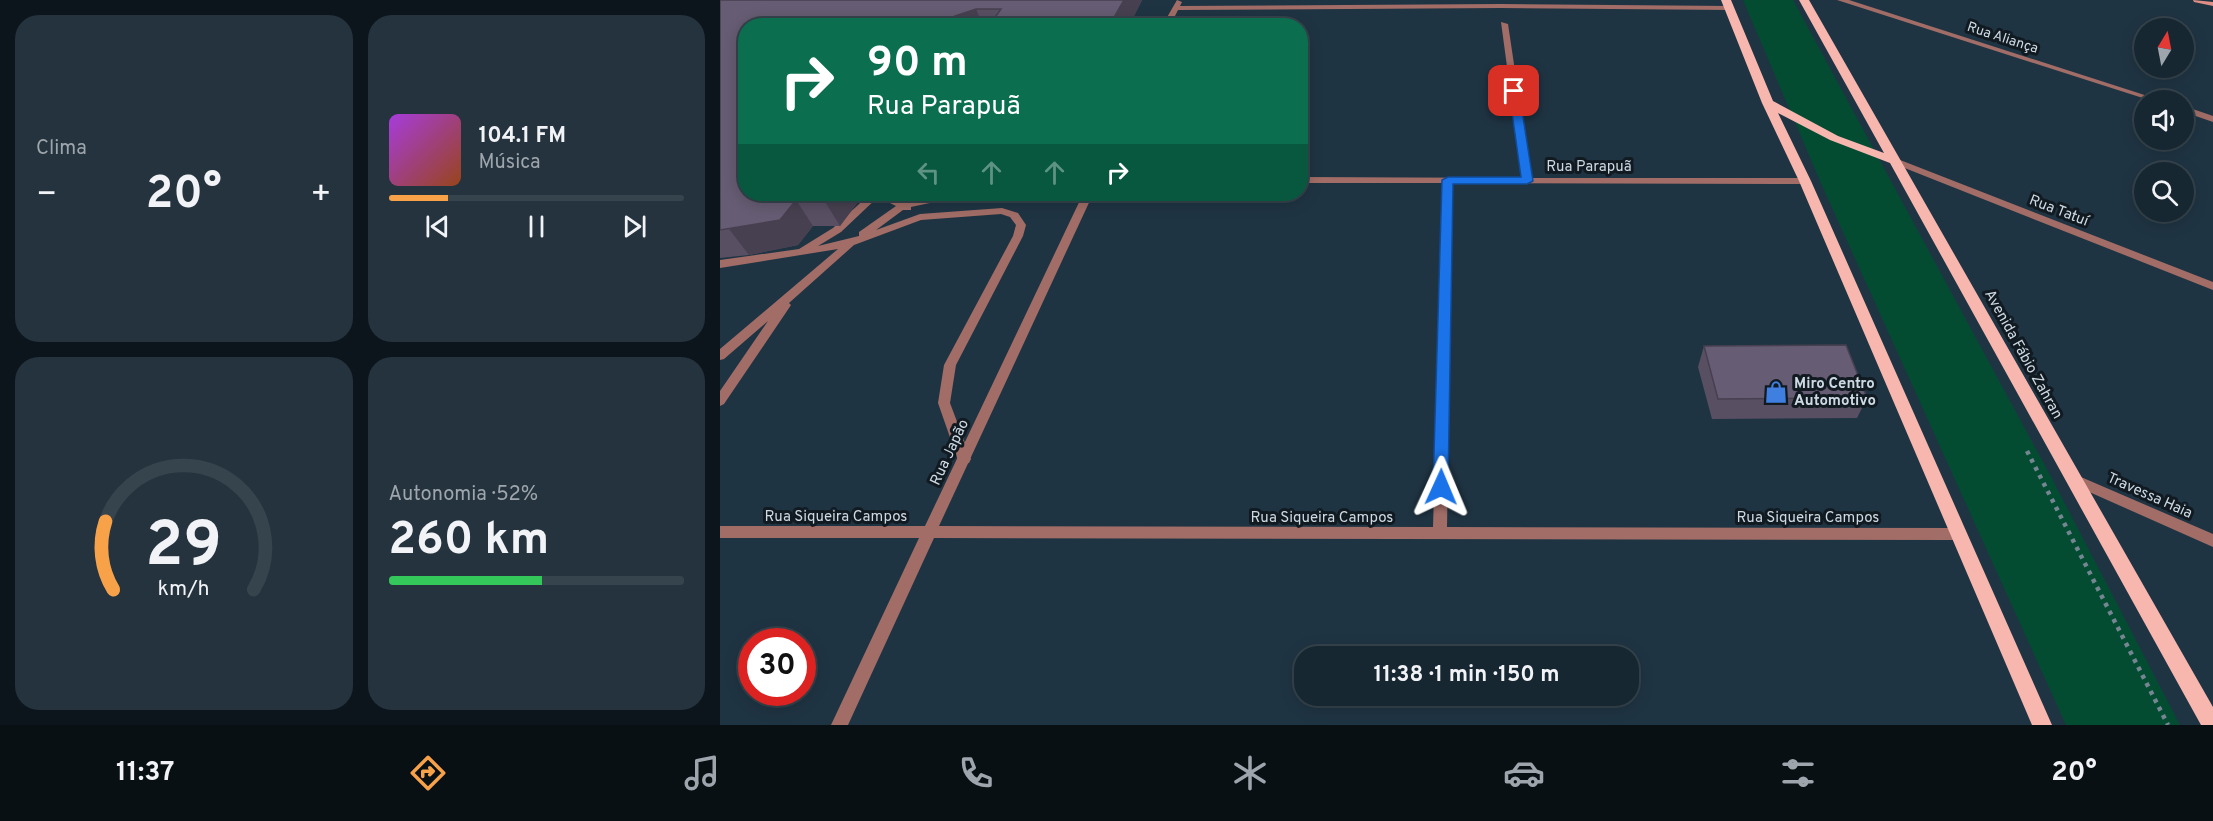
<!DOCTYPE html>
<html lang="pt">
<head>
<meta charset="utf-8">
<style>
  body { margin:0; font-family:Overpass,sans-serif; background:#24333e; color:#f1f3f6; height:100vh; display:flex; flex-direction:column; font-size:22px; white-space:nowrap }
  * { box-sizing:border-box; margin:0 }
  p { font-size:20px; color:#9ea5ac }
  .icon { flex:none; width:33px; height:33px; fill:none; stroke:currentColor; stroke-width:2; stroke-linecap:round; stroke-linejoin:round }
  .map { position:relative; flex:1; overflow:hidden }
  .sheet { display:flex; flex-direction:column; gap:15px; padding:15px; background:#0d151c; width:720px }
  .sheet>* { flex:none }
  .hud { position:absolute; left:18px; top:18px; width:570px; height:183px; border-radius:24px; box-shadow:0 3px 15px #0003,0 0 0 2px #36444d; background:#0b6e4f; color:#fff; overflow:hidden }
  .needle { width:39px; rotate:10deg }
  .buttons { position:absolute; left:1414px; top:18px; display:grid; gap:12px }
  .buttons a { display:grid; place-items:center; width:60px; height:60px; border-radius:50%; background:#172732; box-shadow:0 3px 15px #0003,0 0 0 2px #36444d; font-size:30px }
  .speed { position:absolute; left:18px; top:628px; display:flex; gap:12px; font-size:30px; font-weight:700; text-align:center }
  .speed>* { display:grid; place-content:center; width:78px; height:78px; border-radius:50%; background:#172732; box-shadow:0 3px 15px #0003,0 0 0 2px #36444d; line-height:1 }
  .speed .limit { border:9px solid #d22; background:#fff; color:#111 }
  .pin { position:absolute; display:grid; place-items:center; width:51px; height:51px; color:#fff; margin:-26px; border-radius:12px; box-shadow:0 3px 9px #0006 }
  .me { position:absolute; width:66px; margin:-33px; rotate:1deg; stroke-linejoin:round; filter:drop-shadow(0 0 4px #0008) }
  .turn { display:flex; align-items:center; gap:21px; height:126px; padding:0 30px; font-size:27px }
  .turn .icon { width:78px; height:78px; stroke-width:2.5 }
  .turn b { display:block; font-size:42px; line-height:51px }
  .lanes { display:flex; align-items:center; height:57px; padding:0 30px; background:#0003; justify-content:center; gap:30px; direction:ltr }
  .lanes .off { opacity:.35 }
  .big { font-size:45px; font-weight:700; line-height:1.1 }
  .sheet .tile { flex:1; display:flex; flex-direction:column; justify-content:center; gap:9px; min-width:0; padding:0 21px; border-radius:24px; background:#24333e }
  .sheet .dial { align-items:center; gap:0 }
  .dial svg { height:156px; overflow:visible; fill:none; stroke:#36444d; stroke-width:7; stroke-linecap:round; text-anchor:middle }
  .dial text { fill:#f1f3f6; stroke:none }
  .song { display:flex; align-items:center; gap:18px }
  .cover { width:72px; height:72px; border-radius:9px; background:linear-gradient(135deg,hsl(280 70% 55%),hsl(20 70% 35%)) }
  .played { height:6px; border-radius:3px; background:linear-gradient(90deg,#f7a149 20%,#36444d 20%) }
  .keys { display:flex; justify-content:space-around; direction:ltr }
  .heat { display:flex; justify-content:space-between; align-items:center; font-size:33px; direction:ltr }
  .charge { height:9px; border-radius:4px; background:linear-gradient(90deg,#34c759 52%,#36444d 0) }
  .sheet .tiles { flex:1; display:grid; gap:15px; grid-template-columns:repeat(2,1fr) }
  .trip { position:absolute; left:574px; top:646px; width:345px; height:60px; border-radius:24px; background:#172732; box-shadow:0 3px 15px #0003,0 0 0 2px #36444d; font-weight:700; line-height:60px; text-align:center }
  .tab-bar { display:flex; height:96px; justify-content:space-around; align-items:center; background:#091014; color:#9ea5ac }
  .tab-bar .icon { width:42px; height:42px }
  .tab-bar .current { color:#f7a149 }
  .tab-bar b { font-size:27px; color:#f1f3f6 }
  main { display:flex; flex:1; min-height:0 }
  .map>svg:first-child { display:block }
</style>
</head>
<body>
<main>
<section class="sheet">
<div class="tiles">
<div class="tile"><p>Clima</p>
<div class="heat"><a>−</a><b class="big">20°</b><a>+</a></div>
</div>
<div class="tile">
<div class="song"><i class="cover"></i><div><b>104.1 FM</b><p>Música</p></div></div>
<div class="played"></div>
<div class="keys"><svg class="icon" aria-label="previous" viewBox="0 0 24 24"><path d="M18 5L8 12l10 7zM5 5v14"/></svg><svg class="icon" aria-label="pause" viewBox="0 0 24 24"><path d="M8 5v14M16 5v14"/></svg><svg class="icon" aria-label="next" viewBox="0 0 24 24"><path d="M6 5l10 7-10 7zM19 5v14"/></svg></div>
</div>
<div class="tile dial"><svg viewBox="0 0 100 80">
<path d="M14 69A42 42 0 1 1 86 69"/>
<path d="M14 69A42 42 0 0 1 10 34" stroke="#f7a149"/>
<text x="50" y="56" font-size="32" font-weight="700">29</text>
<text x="50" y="72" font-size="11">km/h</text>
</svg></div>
<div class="tile"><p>Autonomia · 52%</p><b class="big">260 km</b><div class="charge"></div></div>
</div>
</section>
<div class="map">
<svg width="1493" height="725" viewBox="0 0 1493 725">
  <rect width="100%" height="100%" fill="#1f3443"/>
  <path fill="#034c32" d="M1023 0H1073L1330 475 1460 725H1346L1100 181Z"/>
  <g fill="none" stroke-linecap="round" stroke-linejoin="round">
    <path stroke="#758692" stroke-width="4.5" stroke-dasharray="4 5" stroke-linecap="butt" d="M1307 451 1448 725"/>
    <path fill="#a26d67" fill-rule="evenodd" d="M150 194H167L183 202 226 194H243L238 197 191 207V210H183L156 230 200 214 282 208 298 213 306 225 303 236 236 365 230 403 251 459 249 463 244 464 239 463 218 403 224 365 293 236 296 225 290 217 281 214 201 220 134 245 69 303 71 305 69 308 4 404 0 406V391L48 321 4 359 0 360V349L118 249 0 268V260L79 249 113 228ZM158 197 176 206 139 232V236L98 246 121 232Z"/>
    <path fill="#a26d67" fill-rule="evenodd" d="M457 0 462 2 460 6 781 4 1010 6 1014 8 1010 10 781 8 458 10 450 26H442Z
      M1117 0H1129L1440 100H1429Z
      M781 22 788 24 811 178H1085L1090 181 1085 184 733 183 727 527 1239 528 1244 530 1246 534 1244 538 1239 540 214 538 128 725H111L199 538H0V526H205L363 194H373L219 526 713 527 723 183H580V177L802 178Z
      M1464 106 1493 116V122L1464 112Z
      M1175 158 1493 282V290L1172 163V159Z
      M1354 474 1493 534V547L1349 483 1347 479 1349 475Z"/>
    <path fill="#e18e84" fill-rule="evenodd" d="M1473 0 1493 2V6L1474 2Z"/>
    <path fill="#f7b6ae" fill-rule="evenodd" d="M1001 0H1011L1053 101 1118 136 1164 153 1079 0H1089L1493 707V725H1481L1170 163 1110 140 1058 113 1091 181 1332 725H1312L1079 181 1042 103Z"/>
  </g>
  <path fill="#584f63" d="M0 0H422L409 26H26V194H144L120 226H93L78 245 29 255 0 258Z
    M984 346 1147 398 1137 418 992 419 978 367Z"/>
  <path fill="#474050" d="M404 0H422L409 26H389Z
    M256 9 263 26H239L235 16Z
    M109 194H144L120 226 104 200Z
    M76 200 93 226 78 245 29 255 9 229Z"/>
  <path fill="#665c73" stroke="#474050" stroke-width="1.5" d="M0 0H404L389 26H269L281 9H256L235 16 245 24 243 26H26V194H109L104 200H76L60 220 0 230Z
    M1126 345 1147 398 998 399 984 346Z"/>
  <path fill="#1a73e8" stroke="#114b97" stroke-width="1.5" d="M794 88 799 91 813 181 807 184H733L728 487 726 491 721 493 715 491 713 487 722 180 728 177H801L789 91Z"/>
  <defs>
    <g id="shop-bare" transform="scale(1.8)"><path d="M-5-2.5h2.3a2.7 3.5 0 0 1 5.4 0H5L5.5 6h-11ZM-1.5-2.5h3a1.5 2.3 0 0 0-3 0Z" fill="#3f7fe0" stroke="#111a21" stroke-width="2.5" paint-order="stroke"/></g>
  </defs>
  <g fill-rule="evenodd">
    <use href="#shop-bare" x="1056" y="392"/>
  </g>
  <g text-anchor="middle" stroke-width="6" stroke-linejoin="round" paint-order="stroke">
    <g font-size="14" fill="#cdd9e3" stroke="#111a21">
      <text transform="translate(1283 37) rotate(18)" y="5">Rua Aliança</text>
    </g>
    <g font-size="15" fill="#cdd9e3" stroke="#111a21">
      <text x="869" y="171">Rua Parapuã</text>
      <text transform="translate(1339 210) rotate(21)" y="5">Rua Tatuí</text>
      <text transform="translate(1304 354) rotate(61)" y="5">Avenida Fábio Zahran</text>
      <text transform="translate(229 452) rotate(-65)" y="5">Rua Japão</text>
      <text transform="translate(1430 495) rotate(24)" y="5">Travessa Haia</text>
      <text x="116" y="521">Rua Siqueira Campos</text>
      <text x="602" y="522">Rua Siqueira Campos</text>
      <text x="1088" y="522">Rua Siqueira Campos</text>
    </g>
    <g font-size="15" font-weight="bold" fill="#cdd9e3" stroke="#111a21" text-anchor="start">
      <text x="1074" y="388">Miro Centro<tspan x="1074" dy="17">Automotivo</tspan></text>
    </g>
  </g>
</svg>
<div class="buttons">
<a><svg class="needle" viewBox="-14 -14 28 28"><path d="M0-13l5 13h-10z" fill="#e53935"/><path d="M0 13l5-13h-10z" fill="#9ea5ac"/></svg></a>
<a><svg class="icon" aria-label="sound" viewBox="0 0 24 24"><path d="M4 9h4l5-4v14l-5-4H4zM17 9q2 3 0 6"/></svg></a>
<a><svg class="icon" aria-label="search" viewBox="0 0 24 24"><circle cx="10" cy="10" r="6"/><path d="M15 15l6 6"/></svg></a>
</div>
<div class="speed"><div class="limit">30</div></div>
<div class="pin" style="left:794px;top:91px;background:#d93025"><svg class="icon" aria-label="arrive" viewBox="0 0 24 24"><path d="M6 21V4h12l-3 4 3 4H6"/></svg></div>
<svg class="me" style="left:721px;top:487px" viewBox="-20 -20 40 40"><path d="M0-17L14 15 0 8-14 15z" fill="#1a73e8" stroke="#fff" stroke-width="4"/></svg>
<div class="trip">11:38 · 1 min · 150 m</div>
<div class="hud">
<div class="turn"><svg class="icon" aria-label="right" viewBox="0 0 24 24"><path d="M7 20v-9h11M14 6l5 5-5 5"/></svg><div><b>90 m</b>Rua Parapuã</div></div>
<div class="lanes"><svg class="icon off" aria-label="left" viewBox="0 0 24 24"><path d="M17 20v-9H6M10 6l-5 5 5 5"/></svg><svg class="icon off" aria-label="ahead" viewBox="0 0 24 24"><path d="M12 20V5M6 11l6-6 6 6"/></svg><svg class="icon off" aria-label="ahead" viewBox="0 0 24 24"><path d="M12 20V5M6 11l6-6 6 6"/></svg><svg class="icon" aria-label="right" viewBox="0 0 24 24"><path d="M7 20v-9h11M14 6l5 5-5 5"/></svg></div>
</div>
</div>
</main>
<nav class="tab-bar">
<b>11:37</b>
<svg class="icon current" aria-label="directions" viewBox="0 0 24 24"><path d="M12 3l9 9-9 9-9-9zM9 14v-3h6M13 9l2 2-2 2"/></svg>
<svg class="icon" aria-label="music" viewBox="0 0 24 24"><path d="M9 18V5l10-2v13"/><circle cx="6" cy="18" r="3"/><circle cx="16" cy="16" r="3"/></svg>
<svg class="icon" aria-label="phone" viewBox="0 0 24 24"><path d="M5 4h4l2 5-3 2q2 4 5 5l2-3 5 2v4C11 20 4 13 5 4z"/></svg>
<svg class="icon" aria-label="climate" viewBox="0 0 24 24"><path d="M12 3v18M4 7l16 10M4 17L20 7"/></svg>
<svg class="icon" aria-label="car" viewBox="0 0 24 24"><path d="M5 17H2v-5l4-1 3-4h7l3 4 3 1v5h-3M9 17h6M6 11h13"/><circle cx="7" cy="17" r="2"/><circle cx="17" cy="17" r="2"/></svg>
<svg class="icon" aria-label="filters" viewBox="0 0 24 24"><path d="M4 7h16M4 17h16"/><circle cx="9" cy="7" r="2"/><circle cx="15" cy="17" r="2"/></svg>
<b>20°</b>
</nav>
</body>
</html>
